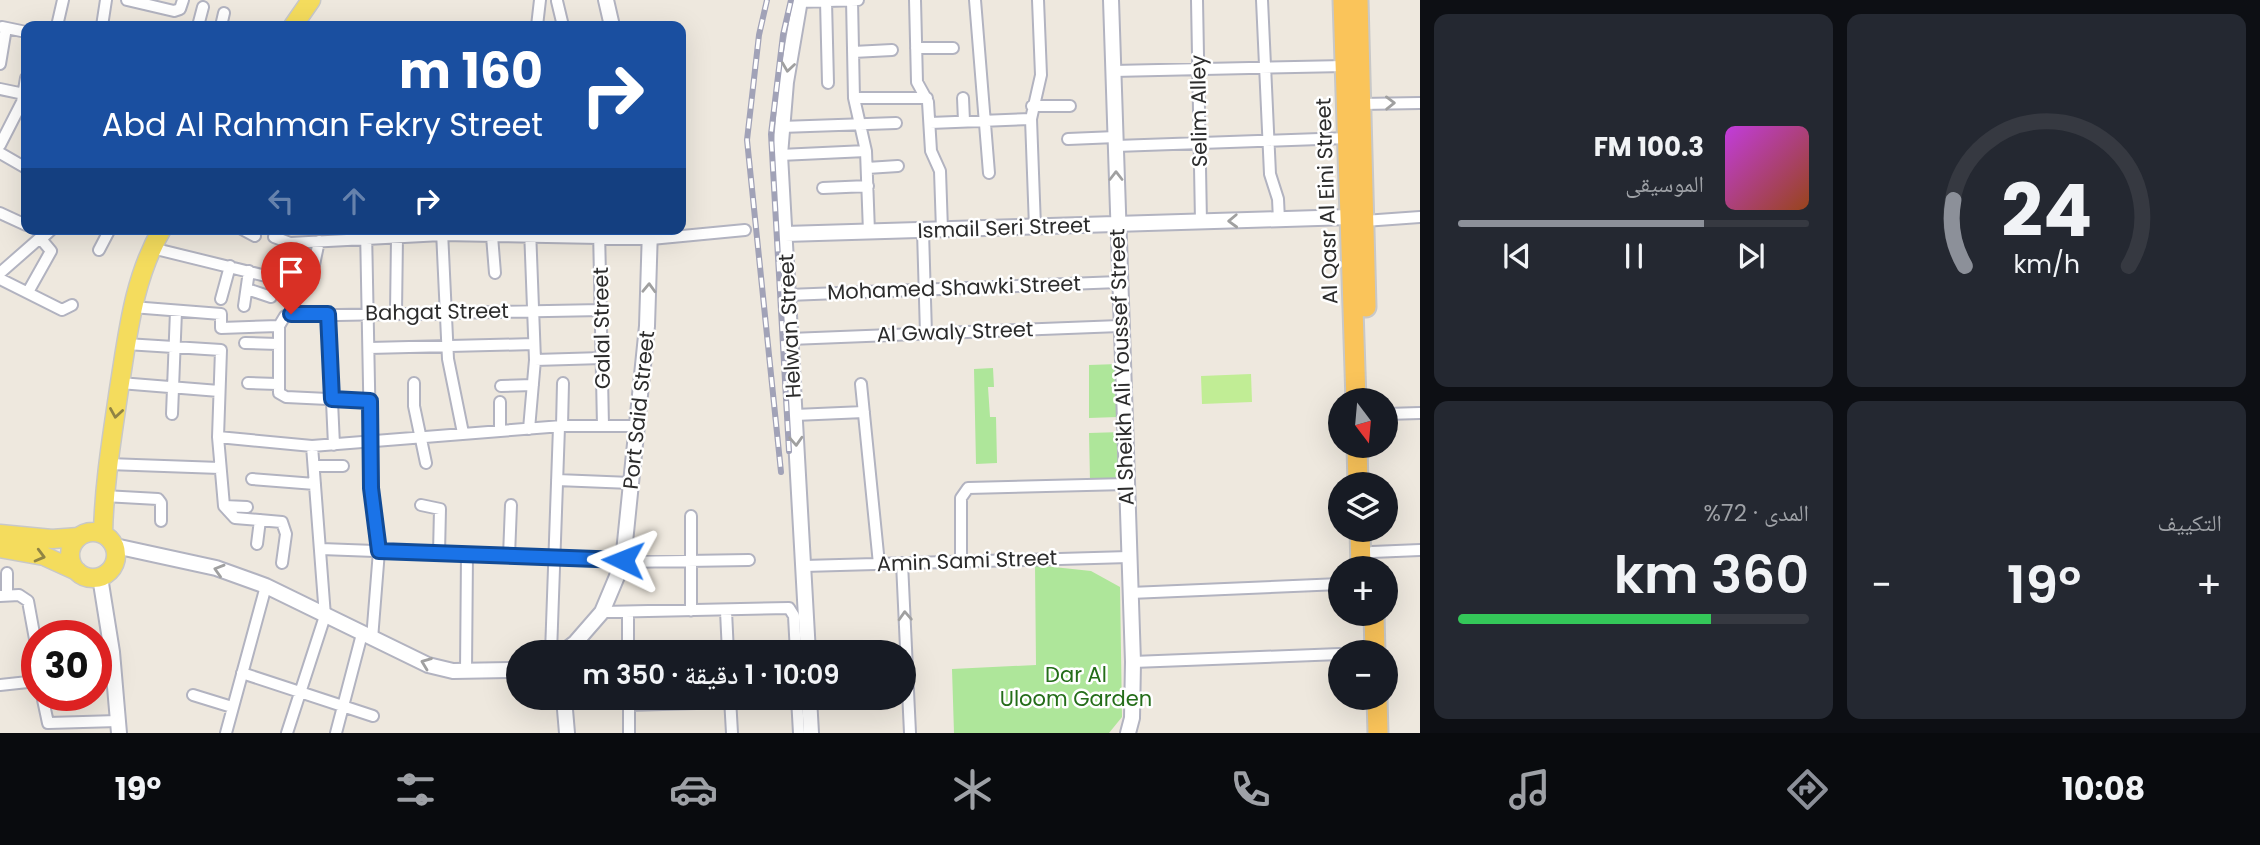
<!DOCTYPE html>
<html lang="ar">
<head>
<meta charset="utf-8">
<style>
  body { margin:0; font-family:Poppins,"Noto Naskh Arabic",sans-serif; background:#242831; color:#f1f3f6; direction:rtl; height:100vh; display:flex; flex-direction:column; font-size:26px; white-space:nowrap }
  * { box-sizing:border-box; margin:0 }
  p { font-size:23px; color:#9ea1a6 }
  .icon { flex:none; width:38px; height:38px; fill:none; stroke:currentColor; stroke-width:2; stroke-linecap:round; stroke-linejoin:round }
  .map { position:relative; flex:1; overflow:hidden; direction:ltr }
  .drawer { display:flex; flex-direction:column; gap:14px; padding:14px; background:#0d0f14; width:840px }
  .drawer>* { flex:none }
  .guide { position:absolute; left:21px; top:21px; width:665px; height:214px; border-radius:14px; box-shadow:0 7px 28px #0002; direction:rtl; background:#1a4fa0; color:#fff; overflow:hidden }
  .needle { width:46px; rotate:164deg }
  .tools { position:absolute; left:1328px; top:388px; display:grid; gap:14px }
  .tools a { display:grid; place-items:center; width:70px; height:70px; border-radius:50%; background:#171b24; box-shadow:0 7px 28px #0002; font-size:35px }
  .speed { position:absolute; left:21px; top:620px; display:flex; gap:14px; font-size:35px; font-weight:700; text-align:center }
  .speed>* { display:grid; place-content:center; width:91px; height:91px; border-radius:50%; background:#171b24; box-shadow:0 7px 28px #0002; line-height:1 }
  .speed .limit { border:10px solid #d22; background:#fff; color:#111 }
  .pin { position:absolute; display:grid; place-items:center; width:60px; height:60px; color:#fff; margin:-72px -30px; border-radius:50% 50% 50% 0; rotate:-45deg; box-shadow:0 0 7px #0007 }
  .pin .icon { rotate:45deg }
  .me { position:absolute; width:77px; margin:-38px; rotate:272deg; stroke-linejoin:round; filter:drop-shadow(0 0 5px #0008) }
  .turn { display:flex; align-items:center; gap:24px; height:147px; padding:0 28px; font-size:32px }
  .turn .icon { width:91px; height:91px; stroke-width:2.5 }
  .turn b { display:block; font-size:49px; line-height:60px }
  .lanes { display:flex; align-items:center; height:66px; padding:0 28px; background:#0003; justify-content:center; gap:35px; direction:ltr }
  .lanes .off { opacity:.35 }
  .big { font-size:52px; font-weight:600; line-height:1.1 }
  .drawer .widget { flex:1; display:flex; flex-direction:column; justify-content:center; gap:10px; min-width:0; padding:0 24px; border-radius:14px; background:#242831 }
  .drawer .dial { align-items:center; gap:0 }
  .dial svg { height:182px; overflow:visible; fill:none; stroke:#363941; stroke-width:7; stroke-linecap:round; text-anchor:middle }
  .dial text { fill:#f1f3f6; stroke:none }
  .song { display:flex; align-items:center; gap:21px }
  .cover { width:84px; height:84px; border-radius:10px; background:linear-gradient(135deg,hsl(290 70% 55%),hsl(20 70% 35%)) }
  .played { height:7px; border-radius:4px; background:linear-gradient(90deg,#8c9099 70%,#363941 70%) }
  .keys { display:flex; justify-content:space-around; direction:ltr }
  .heat { display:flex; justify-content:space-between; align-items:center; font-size:38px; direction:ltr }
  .charge { height:10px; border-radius:5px; background:linear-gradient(90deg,#34c759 72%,#363941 0) }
  .drawer .tiles { flex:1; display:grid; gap:14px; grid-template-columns:repeat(2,1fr) }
  .trip { position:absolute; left:506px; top:640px; width:410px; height:70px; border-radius:35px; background:#171b24; box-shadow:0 7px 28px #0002; font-weight:600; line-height:70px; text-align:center; direction:rtl }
  .dock { display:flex; height:112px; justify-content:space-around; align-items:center; background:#090b0e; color:#9ea1a6 }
  .dock .icon { width:49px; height:49px }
  .dock .on { color:#8c9099 }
  .dock b { font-size:32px; color:#f1f3f6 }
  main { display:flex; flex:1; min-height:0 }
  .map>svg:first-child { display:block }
</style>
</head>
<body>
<main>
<section class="drawer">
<div class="tiles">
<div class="widget dial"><svg viewBox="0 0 100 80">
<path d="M14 69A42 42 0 1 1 86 69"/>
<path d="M14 69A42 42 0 0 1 9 40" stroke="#8c9099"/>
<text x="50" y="56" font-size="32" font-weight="700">24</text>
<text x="50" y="72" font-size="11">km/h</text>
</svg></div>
<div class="widget">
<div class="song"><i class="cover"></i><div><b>100.3 FM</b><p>الموسيقى</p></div></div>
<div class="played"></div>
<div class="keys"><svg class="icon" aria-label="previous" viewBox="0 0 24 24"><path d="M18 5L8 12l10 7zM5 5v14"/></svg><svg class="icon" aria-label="pause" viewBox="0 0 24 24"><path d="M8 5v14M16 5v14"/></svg><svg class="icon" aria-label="next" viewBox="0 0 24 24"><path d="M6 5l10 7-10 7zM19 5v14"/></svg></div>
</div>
<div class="widget"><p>التكييف</p>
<div class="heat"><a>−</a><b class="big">19°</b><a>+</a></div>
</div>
<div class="widget"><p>المدى · 72%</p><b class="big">360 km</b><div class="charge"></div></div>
</div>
</section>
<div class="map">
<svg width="1420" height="733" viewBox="0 0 1420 733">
  <rect width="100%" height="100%" fill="#eee8de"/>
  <path fill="#aee69a" d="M1118 364V417L1089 418V365Z
    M993 368 994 387H988L990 417H996L997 463 976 464 974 369Z
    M1122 432 1123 481H1090L1089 433Z
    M1035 565 1091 571 1120 587 1122 717 1109 733H954L952 669 1036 665Z"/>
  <path fill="#c1ed95" d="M1251 374 1252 402 1202 404 1201 376Z"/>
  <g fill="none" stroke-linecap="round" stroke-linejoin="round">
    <g stroke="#b2b3c0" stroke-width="14">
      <path id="minor" d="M127 0 174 11 180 9 183 0
        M852 0 854 98 866 151 869 232
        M915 0 917 82 928 102 931 151 940 171 942 230
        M975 0 989 173
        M1197 0 1201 222
        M1262 0 1270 174 1278 199 1279 220
        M557 1 563 26
        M826 1 828 83
        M799 2 858 0
        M57 26 63 0
        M102 26 106 0
        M198 26 203 7
        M221 26 224 13
        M537 26 540 0
        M2 27 26 32
        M916 48H953
        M853 52 892 50
        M0 64 6 28
        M1113 71 1345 66
        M0 89 24 94
        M854 98H927
        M963 98 964 121
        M1361 104 1420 103
        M1032 106H1070
        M930 123 1031 119
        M781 127 896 123
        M1068 139 1116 137
        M0 145 22 102 26 78
        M1116 146 1348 138
        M0 153 26 168
        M780 155 866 151
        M867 168 898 166
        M823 188 868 186
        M0 213 26 225
        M1364 221 1420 217
        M1035 227 1031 119 1041 75 1038 0
        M242 229 255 236
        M366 229 371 488 379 551 372 639
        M599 229 603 426
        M442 231 448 359 463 433
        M923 231 926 334
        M492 236 495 273
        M274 237 290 243 442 235 651 239 745 230
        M152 248 274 278 278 274 290 243
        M99 250 110 229
        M0 273 41 237
        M0 279 62 310 72 305
        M311 279 319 241
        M247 289 271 297
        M28 292 51 251 41 239 52 229
        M788 295 1119 282
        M221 299 230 266
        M244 306 249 271
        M132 307 221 314V328L279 326
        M396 313 397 237
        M328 314 334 445
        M790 339 1120 326
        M245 343 278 344
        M126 344 221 350 218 437 224 506
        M369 348 534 344
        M535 360 603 358
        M120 383 219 391
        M248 383 277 384
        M414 383V406L426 463
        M861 384 879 564
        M501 386 533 385
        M370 401 286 397 279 393V326L285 316 602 310
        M500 402V430
        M172 414 176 311
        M1386 414 1420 413
        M795 415 864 412
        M562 426 563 383
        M529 429 535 360 530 229
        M218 437 312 446 562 426H637
        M108 464 220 468
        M314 466H343
        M252 479 315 484
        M557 480 631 483
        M104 496 158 499 161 503V521
        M421 505 440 509 439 553
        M224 506 235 518 282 522 286 534 282 563
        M224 506 247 507
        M691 516V611
        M257 544 260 520
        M321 549 623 560
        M1372 552 1420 550
        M509 556 511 505
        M961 561V498L968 488 1127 484
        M623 562 749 560
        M902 563 910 733
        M804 566 1129 557
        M1130 593 1340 584
        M0 596 19 595 28 601 37 650
        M7 596V573
        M726 611 728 653
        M602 612 789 608 794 616 796 653
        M628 612V653
        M551 653 559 427
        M1133 662 1340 654
        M466 671 467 554
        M242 673 373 716
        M96 677 114 676
        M0 685 37 681
        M42 695 48 723 118 721
        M193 695 232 707
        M730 698 732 733
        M797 698 799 733
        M629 701V733
        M629 705 797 700
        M226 733 266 586
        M287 733 325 616 312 446
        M336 733 362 634"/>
    </g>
    <g stroke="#b2b3c0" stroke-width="18">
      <path id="tertiary" d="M606 0 612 26
        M800 0 786 82 780 155 808 653
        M1111 0 1133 662 1132 718 1128 733
        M785 234 1350 217
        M115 546 216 568 266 586 428 665 453 671 518 670
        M100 577 112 652 119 733
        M562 653 575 643 602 612 623 562 647 326 650 229
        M564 698 567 733
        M809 698 811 733"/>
    </g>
    <g stroke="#c8c8c8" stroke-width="21">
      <path id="primary" d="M293 26 311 0
        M70 555a23 23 0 1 1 46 0a23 23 0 1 1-46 0Z
        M0 534 52 539 79 537
        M103 534C104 485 112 437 119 389 128 334 133 279 162 229
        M0 548 44 556 77 571"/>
    </g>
    <g stroke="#c8c8c8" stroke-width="23">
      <path id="trunk" d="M1343 0 1356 401
        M1358 0 1366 307
        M1357 446 1358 485
        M1360 530 1361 569
        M1374 614 1375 653
        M1377 698 1378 733"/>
    </g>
    <use href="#minor" stroke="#fff" stroke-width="10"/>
    <use href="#tertiary" stroke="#fff" stroke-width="14"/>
    <use href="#primary" stroke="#f4dc5d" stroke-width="18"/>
    <use href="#trunk" stroke="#fac45a" stroke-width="19"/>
    <g stroke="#a1a2b7" stroke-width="6">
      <path id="rail" d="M767 0 759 35 747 140 781 472
        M789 451 771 134 783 35 791 0"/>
    </g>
    <use href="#rail" stroke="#fff" stroke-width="3.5" stroke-dasharray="10" stroke-linecap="butt"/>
  </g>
  <defs><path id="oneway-chevron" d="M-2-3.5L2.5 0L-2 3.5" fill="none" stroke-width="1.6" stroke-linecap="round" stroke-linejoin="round" transform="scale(1.75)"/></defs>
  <g stroke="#a0a0a0">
    <use href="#oneway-chevron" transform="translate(788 67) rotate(98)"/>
    <use href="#oneway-chevron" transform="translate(1390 103) rotate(-1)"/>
    <use href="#oneway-chevron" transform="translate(1116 176) rotate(-90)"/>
    <use href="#oneway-chevron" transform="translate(1233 221) rotate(178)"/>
    <use href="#oneway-chevron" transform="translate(649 288) rotate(-88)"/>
    <use href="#oneway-chevron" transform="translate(796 441) rotate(87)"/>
    <use href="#oneway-chevron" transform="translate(219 570) rotate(-163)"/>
    <use href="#oneway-chevron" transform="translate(905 616) rotate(-93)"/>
    <use href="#oneway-chevron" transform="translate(426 663) rotate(-159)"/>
  </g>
  <g stroke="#908444">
    <use href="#oneway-chevron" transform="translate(116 413) rotate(99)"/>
    <use href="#oneway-chevron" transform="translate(40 556) rotate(15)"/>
  </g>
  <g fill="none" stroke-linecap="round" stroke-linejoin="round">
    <g stroke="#114b97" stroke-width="18">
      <path id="route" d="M291 314H328L332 399 370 401 371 488 379 551 623 560"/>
    </g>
    <use href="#route" stroke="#1a73e8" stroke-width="12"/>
  </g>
  <g text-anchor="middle" stroke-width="5" stroke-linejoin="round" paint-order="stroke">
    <g font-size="21" fill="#2c2c2c" stroke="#fff">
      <text transform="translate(1199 111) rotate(-91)" y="7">Selim Alley</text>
      <text transform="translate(1327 201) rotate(-92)" y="7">Al Qasr Al Eini Street</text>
      <text transform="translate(1004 228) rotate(-2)" y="7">Ismail Seri Street</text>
      <text transform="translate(954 288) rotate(-2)" y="7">Mohamed Shawki Street</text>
      <text transform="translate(437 312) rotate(-1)" y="7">Bahgat Street</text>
      <text transform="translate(790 326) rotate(-93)" y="7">Helwan Street</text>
      <text transform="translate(602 328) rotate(-91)" y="7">Galal Street</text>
      <text transform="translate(955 332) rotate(-2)" y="7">Al Gwaly Street</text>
      <text transform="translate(1122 367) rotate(-92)" y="7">Al Sheikh Ali Youssef Street</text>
      <text transform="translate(639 410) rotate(-84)" y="7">Port Said Street</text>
      <text transform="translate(967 561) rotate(-2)" y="7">Amin Sami Street</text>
    </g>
    <g font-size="21" fill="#246d19" stroke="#fff">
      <text x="1076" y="682">Dar Al<tspan x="1076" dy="24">Uloom Garden</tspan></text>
    </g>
  </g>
</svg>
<div class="tools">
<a><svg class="needle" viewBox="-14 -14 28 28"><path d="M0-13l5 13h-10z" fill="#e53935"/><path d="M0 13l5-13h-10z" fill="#9ea1a6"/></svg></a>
<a><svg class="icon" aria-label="layers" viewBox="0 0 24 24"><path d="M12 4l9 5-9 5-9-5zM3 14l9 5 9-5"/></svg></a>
<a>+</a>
<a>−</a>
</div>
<div class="speed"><div class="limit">30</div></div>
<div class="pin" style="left:291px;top:314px;background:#d93025"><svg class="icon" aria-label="arrive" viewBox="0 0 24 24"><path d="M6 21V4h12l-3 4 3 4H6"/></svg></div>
<svg class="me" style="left:623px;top:560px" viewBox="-20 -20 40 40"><path d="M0-17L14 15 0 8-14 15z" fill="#1a73e8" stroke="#fff" stroke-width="4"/></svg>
<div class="trip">10:09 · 1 دقيقة · 350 m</div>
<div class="guide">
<div class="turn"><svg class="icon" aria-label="right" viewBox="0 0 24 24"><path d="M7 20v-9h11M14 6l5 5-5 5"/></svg><div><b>160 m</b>Abd Al Rahman Fekry Street</div></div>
<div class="lanes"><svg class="icon off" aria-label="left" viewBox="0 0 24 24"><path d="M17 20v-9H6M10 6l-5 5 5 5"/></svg><svg class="icon off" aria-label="ahead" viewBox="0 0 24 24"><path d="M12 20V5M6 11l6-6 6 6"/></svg><svg class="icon" aria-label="right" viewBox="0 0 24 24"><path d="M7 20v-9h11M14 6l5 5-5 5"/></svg></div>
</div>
</div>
</main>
<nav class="dock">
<b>10:08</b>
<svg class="icon on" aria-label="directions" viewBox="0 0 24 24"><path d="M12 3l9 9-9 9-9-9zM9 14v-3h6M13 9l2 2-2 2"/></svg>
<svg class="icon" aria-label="music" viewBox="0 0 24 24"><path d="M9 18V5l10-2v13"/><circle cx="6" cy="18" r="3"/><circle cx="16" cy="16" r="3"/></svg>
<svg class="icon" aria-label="phone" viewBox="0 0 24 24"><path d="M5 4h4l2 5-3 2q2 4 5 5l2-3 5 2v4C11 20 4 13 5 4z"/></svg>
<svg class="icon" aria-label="climate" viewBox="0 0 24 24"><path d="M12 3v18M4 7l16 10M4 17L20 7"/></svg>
<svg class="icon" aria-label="car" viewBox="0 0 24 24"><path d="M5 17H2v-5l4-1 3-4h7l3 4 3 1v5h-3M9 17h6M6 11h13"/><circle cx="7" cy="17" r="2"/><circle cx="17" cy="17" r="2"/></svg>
<svg class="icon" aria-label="filters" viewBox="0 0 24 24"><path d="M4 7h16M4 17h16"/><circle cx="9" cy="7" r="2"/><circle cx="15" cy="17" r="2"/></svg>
<b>19°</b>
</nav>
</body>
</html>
